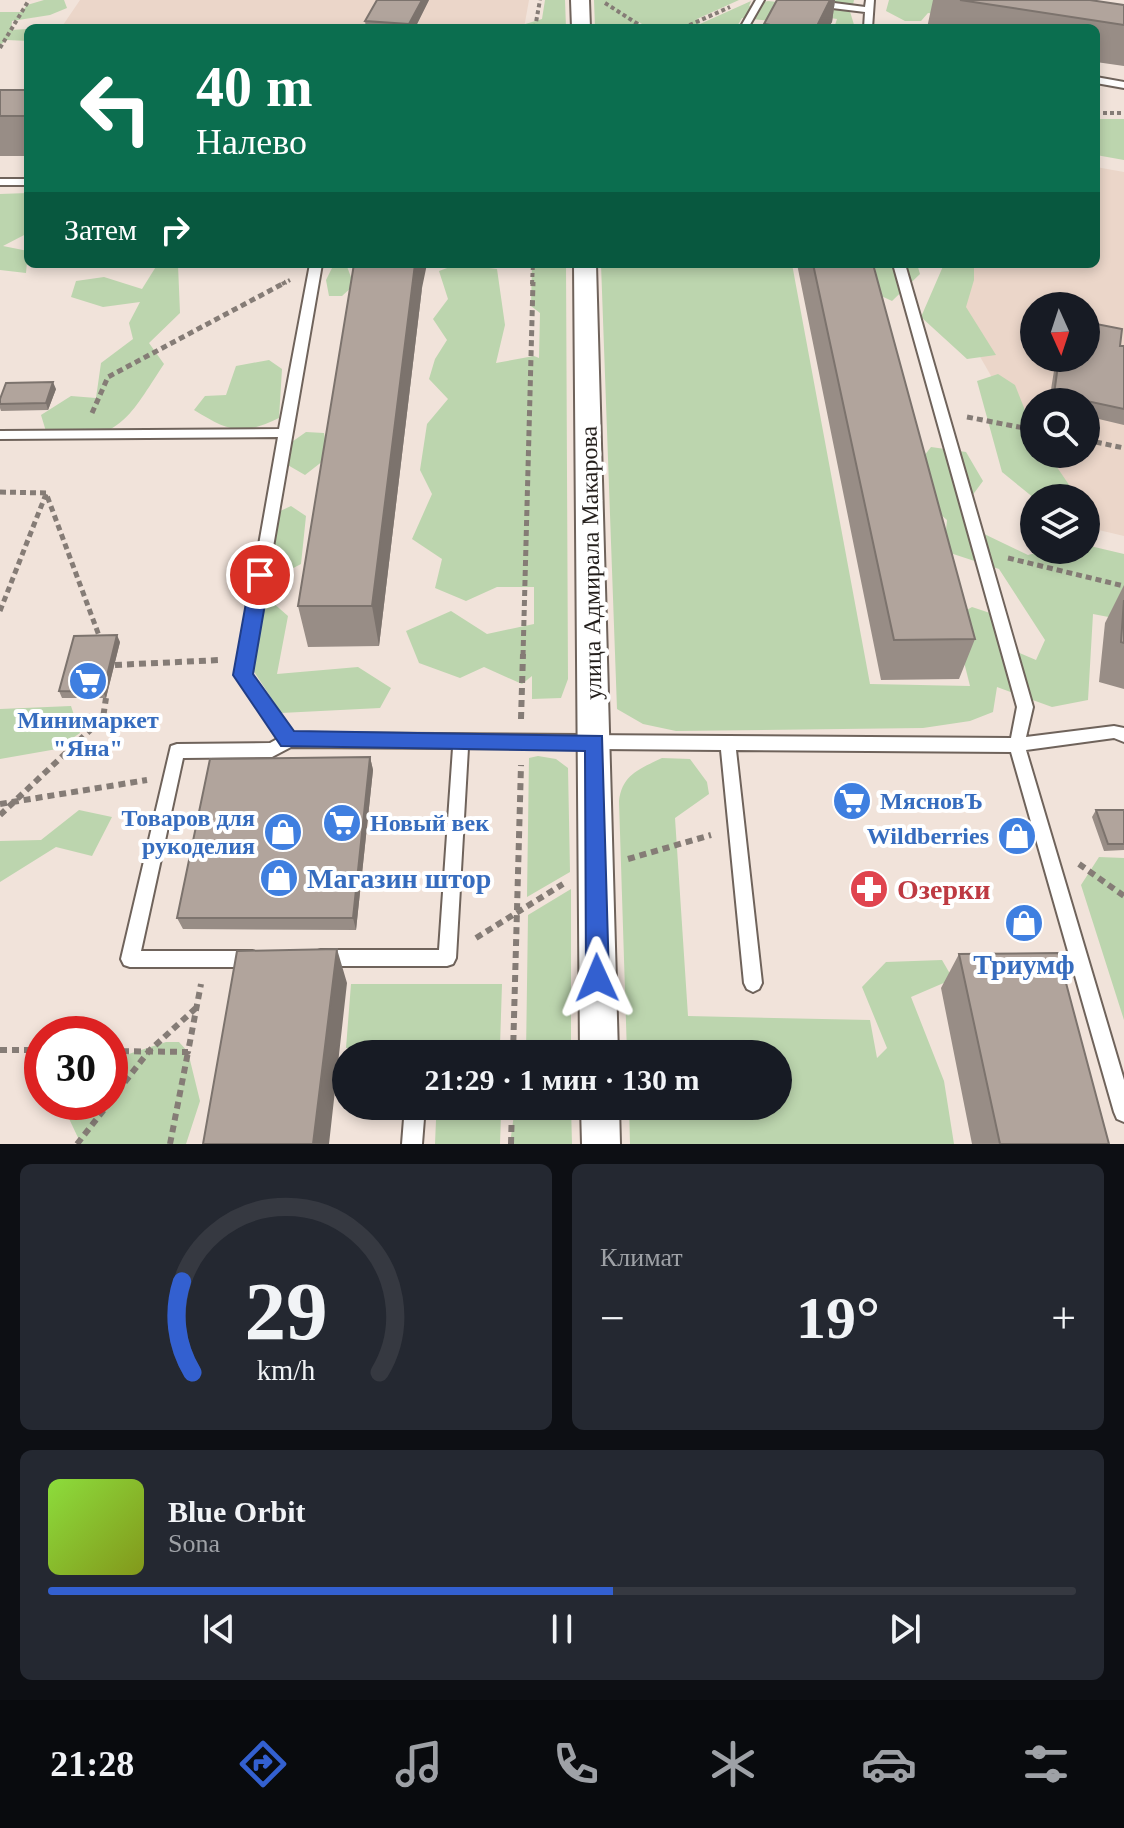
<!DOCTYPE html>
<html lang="ru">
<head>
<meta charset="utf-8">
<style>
  body { margin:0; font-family:Georgia,serif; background:#242831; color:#f1f3f6; height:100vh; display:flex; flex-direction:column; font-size:30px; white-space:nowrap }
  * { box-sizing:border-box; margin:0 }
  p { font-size:26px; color:#9ea1a6 }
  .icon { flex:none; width:44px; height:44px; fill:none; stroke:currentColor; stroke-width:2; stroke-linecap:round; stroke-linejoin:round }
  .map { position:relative; height:1144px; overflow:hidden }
  .side { display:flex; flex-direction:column; gap:20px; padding:20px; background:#0d0f14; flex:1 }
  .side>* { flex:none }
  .guide { position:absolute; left:24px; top:24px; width:1076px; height:244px; border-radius:12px; box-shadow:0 4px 12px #0003; background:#0b6e4f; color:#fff; overflow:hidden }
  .needle { width:52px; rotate:177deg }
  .fabs { position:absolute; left:1020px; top:292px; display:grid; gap:16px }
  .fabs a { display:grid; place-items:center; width:80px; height:80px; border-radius:50%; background:#171b24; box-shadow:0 4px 12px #0003; font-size:40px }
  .speed { position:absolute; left:24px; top:1016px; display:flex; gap:16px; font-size:40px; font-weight:700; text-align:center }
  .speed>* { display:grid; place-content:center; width:104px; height:104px; border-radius:50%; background:#171b24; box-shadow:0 4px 12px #0003; line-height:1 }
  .speed .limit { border:12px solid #d22; background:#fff; color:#111 }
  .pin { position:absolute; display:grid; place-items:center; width:68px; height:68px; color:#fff; margin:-34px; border:4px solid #fff; border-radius:50%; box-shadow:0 2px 8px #0007 }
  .me { position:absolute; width:88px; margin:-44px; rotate:359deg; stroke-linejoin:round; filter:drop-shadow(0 0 6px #0008) }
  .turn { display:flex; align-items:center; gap:28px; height:168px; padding:0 40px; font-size:36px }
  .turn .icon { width:104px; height:104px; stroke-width:2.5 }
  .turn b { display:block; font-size:56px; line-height:68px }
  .then { display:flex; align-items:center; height:76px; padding:0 40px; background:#0003; gap:16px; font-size:30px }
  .big { font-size:60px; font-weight:700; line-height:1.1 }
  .side .tile { flex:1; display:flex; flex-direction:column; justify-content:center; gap:12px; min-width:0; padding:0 28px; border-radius:12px; background:#242831 }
  .side .dial { align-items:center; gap:0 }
  .dial svg { height:208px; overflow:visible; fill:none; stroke:#363941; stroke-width:7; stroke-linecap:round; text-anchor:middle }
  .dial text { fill:#f1f3f6; stroke:none }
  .song { display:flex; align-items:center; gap:24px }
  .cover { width:96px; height:96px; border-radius:12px; background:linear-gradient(135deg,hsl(90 70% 55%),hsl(70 70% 35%)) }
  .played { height:8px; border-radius:4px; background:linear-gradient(90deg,#3360d0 55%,#363941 55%) }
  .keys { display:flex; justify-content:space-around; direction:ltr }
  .heat { display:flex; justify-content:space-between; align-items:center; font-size:44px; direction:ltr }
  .side .tiles { flex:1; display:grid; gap:20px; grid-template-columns:1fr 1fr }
  .tile:last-child { grid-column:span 2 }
  .trip { position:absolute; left:332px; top:1040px; width:460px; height:80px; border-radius:40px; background:#171b24; box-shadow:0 4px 12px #0003; font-weight:700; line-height:80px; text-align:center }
  .tab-bar { display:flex; height:128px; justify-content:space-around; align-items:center; background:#090b0e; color:#9ea1a6 }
  .tab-bar .icon { width:56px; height:56px }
  .tab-bar .on { color:#3360d0 }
  .tab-bar b { font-size:36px; color:#f1f3f6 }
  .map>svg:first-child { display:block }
</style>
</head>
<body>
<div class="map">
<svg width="1124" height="1144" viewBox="0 0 1124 1144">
  <rect width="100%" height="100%" fill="#f1e3da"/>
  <path fill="#ebd6c9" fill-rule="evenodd" d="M80 0H529L524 28H61Z
    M1096 167 1124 172V536L1086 527V498H1061L1036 454H1086V402H1034V451L951 306 960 264H1096ZM1034 306H1086V358H1034Z"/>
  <path fill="#bcd5ae" d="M44 0H64L67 8 50 15 12 21 11 30 43 28H28V41L7 40 0 45V12H22L27 5Z
    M545 0H565L566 28H512L542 19Z
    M594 0H739L697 19 700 24 751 1 749 6 768 1 816 6 812 0H854L853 5H848L855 28H834L837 19 778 10 771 21 742 18 736 28H648L639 22V28H595Z
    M889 0H1017L1096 28 999 23 928 13 921 21H905L886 11Z
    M1096 119H1124V160L1096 155Z
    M28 193V233L3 246 28 251 26 273 0 270V194Z
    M334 264H346L354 285 342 296H329L326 280Z
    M458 264 497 269 505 325 496 363 534 356 539 358 540 313 531 306 532 264H566L568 679 561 698 532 699V676L522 684 484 667 460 678 419 663 406 631 451 611 487 634 534 624V587H497L466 601 435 588 442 559 412 539 432 494 420 470 427 424 448 399 429 379 435 359 447 340 433 319 448 299 439 271Z
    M601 264H792L870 684 970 686 953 618 972 607 996 615 1010 649 1036 660 1045 640 999 569 944 551 947 520 927 503 914 469 931 447 966 452 983 481 966 504 980 532 1028 555 1047 550H1086V545L1124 554V620L1093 614 1088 700 1052 707 997 687 993 712 970 721 923 728 676 731 643 724 617 709Z
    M875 264H917L920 274 892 301 877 294Z
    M944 264H974V280L966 307 996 355 967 359 921 317Z
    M157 265H178L180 313 149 343 164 364C127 420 121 441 48 438L41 415 71 396 96 398 101 363 133 339 129 323 140 302 103 307 71 297 76 281 104 277 142 289Z
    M269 360 282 369 279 418C241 436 230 432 194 410L205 396 226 395 236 366Z
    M998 374 1015 385 1034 433V454H1048L1078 498H1034L1002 472 977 381Z
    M306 432 324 433 328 457 305 475 286 464 289 444Z
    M291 506 306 516 301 564 278 576 267 572 276 513Z
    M272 602 288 616 277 674 358 667 391 688 380 708 281 713 251 667 258 635 244 617Z
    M71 706 80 733 57 749 0 759V709Z
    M538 756 556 759 568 768 570 872 527 897 529 758Z
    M662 758 690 759 707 782 709 794 675 818 688 1016 870 1020 877 1058 887 1048 862 987 886 962 942 960 953 979 911 997 944 1081 954 1144H630L629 1106H778V1054H627L619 801C622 775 639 769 662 758Z
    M79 810 112 817 92 856 56 847 0 882V841L41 840Z
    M1099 857 1124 858V1020L1081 885Z
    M571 889V1054H526L528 915Z
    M351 984H502L500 1046 346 1048Z
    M166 1042H179L188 1052 200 1101 186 1144H81L64 1108 69 1102H110V1060Z
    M571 1106 572 1144H510L515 1107Z
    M501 1115 500 1144H435L436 1120Z"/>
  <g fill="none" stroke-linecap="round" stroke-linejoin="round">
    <g stroke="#6f635b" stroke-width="4">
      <path id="service" d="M756 0H764L748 28H740Z
        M787 0H811L865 7 866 0H874L872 28H864L865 12 791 3Z
        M1096 77 1124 82V88L1096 83Z
        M0 179H28V185H0Z
        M310 264H322L251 674 293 733 1011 738 1017 707 893 264H905L1033 707 1026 737 1114 726 1124 728V742L1114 738 1026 750 1124 1080V1122L1117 1119 1114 1112 1011 752 736 750 762 983 759 989 753 992 747 989 744 983 721 750 468 748 456 958 453 964 447 966H321L315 964 312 958 315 952 321 950H439L453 748 291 747 272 757 183 758 141 951H252L258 953 261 959 258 965 252 967H130L124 965 121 959 171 746 177 744 270 743 279 738 236 675 278 437 0 439V431L279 429Z
        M405 1106H425L422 1144H402Z"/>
    </g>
    <g stroke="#6f635b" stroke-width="4">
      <path id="minor" d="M571 0H589L590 28H572Z
        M574 264H596L618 1054H580Z
        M581 1106H619L620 1144H582Z"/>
    </g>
    <path stroke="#857c76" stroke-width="4" stroke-dasharray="4 3" stroke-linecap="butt" d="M605 3 644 28
      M535 28 540 0
      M683 28 730 7
      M0 48 29 0
      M1096 113H1124
      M282 284 290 280
      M532 284 533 264"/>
    <path stroke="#857c76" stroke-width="5" stroke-dasharray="6 4" stroke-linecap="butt" d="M92 413 108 377 286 282
      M967 417 1034 430
      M1086 440 1124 448
      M0 492 46 493 101 641
      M1008 558 1124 586
      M0 611 46 494
      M523 656 533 282"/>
    <path stroke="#857c76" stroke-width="6" stroke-dasharray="7 5" stroke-linecap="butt" d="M115 665 220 660
      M521 719 523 654
      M0 804 147 780
      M0 815 103 718 106 698
      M628 859 711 835
      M1079 864 1124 896
      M476 938 563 884
      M0 1050H42
      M110 1051 188 1052 201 984
      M513 1054 521 765
      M110 1101 149 1051 196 1008
      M77 1144 110 1102
      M170 1144 188 1052
      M511 1144 512 1106"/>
    <use href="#service" fill="#fff" fill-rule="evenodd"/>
    <use href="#minor" fill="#fff" fill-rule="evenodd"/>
  </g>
  <path fill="#988d86" d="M429 0 415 28H366L365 21Z
    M777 0H835L832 22 828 28H763L764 24Z
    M933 0H1090L1124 5V66L1096 62V28H927Z
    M0 90H28V156H0Z
    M797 264H873L975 639 959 679 881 680Z
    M422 288 379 646 308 647 298 606Z
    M1120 346H1124V425L1086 416V402H1049L1056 358H1086Z
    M56 389 48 410 1 411 0 408V399Z
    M1124 585V689L1099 682 1105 623Z
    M120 642 106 698H62L59 691Z
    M370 757 373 770 356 930 183 929 177 918Z
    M1096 810H1124V850L1104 851 1092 817Z
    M959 954 1109 1144H972L941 988Z"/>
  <path fill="#7c736d" d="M422 0H429L415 28H410L409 24Z
    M830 0H835L832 22 828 28H816Z
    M415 264H427L422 288 379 646 372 606Z
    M53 382 56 389 48 410 46 403Z
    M117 635 120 642 106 698 103 692Z
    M370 757 373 770 356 930 353 918Z
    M337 949 347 983 329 1144H313Z"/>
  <path fill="#b1a49c" stroke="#7c736d" stroke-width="2" d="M377 0H422L409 24 365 21Z
    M777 0H830L816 28H790L764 24Z
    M960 0H1090L1124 5V25Z
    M0 90H28V116H0Z
    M354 264H415L372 606H298Z
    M813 264H873L975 639 894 640Z
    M1086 322 1122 329 1120 346H1124V409L1054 394 1059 358H1086Z
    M53 382 46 403 0 404V399L6 383Z
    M1124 600V643L1121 642Z
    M117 635 103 692 59 691 74 636Z
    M370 757 353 918H177L210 759Z
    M1096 810H1124V844H1108Z
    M337 949 313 1144H203L237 951Z
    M1058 953 1109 1144H1000L959 954Z"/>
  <path fill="#3360d0" stroke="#213e87" stroke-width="2" d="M260 568 270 575 253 674 294 731 602 736 609 978 606 986 597 989 589 986 586 978 585 751 281 746 233 675 251 575Z"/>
  <defs>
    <g id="supermarket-disc" transform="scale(2)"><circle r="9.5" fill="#3f7fe0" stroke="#fff"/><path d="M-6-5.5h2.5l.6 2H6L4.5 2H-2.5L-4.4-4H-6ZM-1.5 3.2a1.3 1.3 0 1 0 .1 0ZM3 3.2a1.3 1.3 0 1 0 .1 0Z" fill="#fff"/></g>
    <g id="shop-disc" transform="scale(2)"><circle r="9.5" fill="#3f7fe0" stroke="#fff"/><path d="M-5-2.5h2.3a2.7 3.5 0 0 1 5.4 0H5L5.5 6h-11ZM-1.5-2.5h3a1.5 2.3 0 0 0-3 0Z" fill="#fff"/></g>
    <g id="pharmacy-disc" transform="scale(2)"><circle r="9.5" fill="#e0444e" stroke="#fff"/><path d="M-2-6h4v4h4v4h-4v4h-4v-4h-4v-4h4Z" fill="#fff"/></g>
  </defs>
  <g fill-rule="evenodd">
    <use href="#supermarket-disc" x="88" y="681"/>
    <use href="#supermarket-disc" x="852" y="801"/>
    <use href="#supermarket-disc" x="342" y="823"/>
    <use href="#shop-disc" x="283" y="832"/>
    <use href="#shop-disc" x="1017" y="836"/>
    <use href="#shop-disc" x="279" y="878"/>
    <use href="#pharmacy-disc" x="869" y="889"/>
    <use href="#shop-disc" x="1024" y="923"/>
  </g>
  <g text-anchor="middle" stroke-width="8" stroke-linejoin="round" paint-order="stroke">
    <g font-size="24" fill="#231e1b" stroke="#fff">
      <text transform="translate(591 563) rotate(-91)" y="8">улица Адмирала Макарова</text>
    </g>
    <g font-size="24" font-weight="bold" fill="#366cbe" stroke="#fff" text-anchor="start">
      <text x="88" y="728" text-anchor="middle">Минимаркет<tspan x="88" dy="28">"Яна"</tspan></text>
      <text x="880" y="809">МясновЪ</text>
      <text x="255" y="826" text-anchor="end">Товаров для<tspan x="255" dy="28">рукоделия</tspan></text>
      <text x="370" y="831">Новый век</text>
      <text x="989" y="844" text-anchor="end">Wildberries</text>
    </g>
    <g font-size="28" font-weight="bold" fill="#366cbe" stroke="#fff" text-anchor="start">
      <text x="307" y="888">Магазин штор</text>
      <text x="1024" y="974" text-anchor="middle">Триумф</text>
    </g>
    <g font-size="28" font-weight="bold" fill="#be3a42" stroke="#fff" text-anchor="start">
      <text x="897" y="899">Озерки</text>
    </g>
  </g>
</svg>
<div class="fabs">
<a><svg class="needle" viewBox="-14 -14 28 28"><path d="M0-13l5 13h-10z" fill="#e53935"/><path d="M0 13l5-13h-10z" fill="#9ea1a6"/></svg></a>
<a><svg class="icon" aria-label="search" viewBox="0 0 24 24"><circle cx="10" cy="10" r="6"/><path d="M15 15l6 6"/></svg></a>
<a><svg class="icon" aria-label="layers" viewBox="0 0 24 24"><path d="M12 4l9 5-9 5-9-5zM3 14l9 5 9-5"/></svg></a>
</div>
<div class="speed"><div class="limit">30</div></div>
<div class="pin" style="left:260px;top:575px;background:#d93025"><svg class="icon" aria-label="arrive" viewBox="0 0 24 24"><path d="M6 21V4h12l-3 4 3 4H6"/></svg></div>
<svg class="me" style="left:597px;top:978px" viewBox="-20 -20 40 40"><path d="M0-17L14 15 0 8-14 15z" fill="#3360d0" stroke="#fff" stroke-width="4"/></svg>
<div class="trip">21:29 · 1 мин · 130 m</div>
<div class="guide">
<div class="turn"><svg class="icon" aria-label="left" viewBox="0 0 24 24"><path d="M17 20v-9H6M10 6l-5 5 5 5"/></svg><div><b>40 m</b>Налево</div></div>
<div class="then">Затем<svg class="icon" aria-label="right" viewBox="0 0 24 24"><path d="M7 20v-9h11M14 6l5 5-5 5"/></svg></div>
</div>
</div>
<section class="side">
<div class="tiles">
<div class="tile dial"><svg viewBox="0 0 100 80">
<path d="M14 69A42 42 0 1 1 86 69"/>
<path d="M14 69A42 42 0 0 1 10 34" stroke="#3360d0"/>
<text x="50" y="56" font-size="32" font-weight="700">29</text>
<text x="50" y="72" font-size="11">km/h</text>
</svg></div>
<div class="tile"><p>Климат</p>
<div class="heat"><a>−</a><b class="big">19°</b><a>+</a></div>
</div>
<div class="tile">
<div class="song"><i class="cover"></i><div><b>Blue Orbit</b><p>Sona</p></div></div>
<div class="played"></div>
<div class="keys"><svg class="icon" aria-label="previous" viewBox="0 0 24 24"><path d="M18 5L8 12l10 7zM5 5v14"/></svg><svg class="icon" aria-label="pause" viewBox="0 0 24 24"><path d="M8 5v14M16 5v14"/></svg><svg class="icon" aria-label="next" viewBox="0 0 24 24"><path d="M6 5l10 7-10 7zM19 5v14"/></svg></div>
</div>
</div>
</section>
<nav class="tab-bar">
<b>21:28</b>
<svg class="icon on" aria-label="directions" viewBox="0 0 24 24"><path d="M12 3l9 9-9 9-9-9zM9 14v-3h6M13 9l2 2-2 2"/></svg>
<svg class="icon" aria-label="music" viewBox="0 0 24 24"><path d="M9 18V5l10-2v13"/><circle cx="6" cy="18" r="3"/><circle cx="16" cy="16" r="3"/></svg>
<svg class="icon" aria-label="phone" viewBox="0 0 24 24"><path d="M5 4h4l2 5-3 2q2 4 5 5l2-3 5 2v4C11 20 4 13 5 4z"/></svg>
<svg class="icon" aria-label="climate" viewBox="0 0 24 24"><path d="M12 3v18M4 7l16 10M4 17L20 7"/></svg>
<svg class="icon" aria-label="car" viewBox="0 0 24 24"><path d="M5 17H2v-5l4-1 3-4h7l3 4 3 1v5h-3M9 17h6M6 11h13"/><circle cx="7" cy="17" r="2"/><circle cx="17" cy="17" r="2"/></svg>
<svg class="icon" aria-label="filters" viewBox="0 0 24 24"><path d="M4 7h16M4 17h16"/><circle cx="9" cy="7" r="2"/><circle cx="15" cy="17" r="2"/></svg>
</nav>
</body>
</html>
